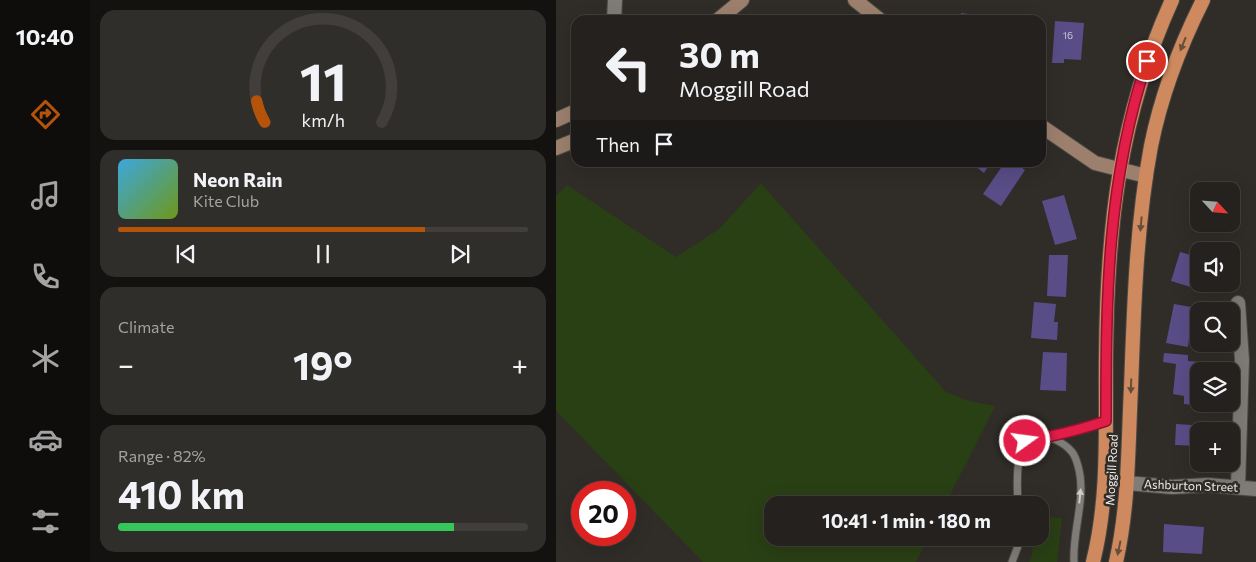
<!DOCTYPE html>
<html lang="en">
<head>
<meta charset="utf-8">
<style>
  body { margin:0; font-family:Commissioner,sans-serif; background:#302e2b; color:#f1f3f6; height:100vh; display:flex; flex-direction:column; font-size:19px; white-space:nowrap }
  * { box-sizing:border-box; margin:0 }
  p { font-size:16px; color:#a3a3a4 }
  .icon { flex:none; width:28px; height:28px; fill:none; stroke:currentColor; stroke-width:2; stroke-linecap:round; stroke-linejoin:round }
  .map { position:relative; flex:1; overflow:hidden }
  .panel { display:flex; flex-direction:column; gap:10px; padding:10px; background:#141210; width:466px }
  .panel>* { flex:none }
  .banner { position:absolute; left:15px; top:15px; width:475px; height:152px; border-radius:15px; box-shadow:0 5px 20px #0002,0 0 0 1px #413e3c; background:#24211e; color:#f1f3f6; overflow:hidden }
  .needle { width:32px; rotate:116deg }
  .tools { position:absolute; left:634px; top:182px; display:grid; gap:10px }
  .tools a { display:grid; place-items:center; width:50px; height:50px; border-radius:10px; background:#24211e; box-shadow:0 5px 20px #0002,0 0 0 1px #413e3c; font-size:25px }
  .speed { position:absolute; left:15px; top:481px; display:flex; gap:10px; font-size:25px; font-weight:700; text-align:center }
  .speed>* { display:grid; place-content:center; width:65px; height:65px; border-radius:50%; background:#24211e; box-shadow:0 5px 20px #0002,0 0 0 1px #413e3c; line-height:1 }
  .speed .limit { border:8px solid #d22; background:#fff; color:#111 }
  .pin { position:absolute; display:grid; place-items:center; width:42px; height:42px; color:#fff; margin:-21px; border:2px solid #fff; border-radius:50%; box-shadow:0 1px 5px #0007 }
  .me { position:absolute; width:55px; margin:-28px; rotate:76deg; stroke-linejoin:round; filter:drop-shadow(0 0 4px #0008) }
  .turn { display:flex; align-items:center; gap:18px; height:105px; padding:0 25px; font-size:22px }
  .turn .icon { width:65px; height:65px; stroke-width:2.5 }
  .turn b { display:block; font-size:35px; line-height:42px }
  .then { display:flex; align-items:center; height:48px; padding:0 25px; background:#0003; gap:10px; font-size:19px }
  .big { font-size:38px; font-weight:700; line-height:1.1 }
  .panel .card { flex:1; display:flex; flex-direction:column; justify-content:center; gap:8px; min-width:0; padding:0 18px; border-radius:15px; background:#302e2b }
  .panel .dial { align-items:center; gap:0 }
  .dial svg { height:130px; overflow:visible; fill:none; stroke:#413e3c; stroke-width:7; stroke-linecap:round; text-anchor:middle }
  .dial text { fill:#f1f3f6; stroke:none }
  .song { display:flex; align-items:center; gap:15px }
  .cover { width:60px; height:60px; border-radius:8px; background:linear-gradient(135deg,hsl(200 70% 55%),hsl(80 70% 35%)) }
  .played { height:5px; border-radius:2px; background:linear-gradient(90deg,#b45309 75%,#413e3c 75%) }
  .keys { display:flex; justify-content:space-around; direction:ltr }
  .heat { display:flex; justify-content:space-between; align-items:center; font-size:28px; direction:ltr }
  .charge { height:8px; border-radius:4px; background:linear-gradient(90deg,#34c759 82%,#413e3c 0) }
  .trip { position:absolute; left:208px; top:496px; width:285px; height:50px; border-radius:15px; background:#24211e; box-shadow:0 5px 20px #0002,0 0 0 1px #413e3c; font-weight:700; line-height:50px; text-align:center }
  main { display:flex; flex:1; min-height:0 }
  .menu { display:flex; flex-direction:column; width:90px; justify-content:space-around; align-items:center; background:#0e0d0c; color:#a3a3a4 }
  .menu .icon { width:35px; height:35px }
  .menu .selected { color:#b45309 }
  .menu b { font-size:22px; color:#f1f3f6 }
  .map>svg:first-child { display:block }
</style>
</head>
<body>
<main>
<nav class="menu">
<b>10:40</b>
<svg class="icon selected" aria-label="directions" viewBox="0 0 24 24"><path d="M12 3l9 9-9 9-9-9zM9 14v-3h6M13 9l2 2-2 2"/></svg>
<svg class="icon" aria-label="music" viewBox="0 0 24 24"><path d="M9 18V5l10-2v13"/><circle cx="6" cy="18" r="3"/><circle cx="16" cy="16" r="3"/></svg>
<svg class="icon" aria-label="phone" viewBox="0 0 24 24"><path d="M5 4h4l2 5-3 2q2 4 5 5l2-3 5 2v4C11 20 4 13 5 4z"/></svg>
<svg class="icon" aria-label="climate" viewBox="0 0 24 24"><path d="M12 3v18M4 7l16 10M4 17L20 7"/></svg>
<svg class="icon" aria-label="car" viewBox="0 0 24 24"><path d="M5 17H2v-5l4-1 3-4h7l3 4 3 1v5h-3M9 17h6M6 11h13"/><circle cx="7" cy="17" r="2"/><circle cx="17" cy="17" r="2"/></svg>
<svg class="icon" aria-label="filters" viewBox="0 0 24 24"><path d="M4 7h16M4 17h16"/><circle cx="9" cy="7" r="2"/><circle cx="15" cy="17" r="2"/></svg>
</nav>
<section class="panel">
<div class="card dial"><svg viewBox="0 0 100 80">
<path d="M14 69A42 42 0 1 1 86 69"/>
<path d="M14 69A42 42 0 0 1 9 56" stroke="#b45309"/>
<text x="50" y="56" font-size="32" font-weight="700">11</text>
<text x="50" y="72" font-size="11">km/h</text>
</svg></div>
<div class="card">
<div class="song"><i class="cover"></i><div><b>Neon Rain</b><p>Kite Club</p></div></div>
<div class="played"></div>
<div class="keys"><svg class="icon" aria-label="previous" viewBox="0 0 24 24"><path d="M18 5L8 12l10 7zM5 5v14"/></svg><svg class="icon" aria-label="pause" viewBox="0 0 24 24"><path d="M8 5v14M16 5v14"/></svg><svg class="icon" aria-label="next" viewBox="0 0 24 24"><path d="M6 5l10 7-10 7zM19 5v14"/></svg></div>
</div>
<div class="card"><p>Climate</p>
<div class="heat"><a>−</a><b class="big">19°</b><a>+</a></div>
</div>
<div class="card"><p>Range · 82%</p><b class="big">410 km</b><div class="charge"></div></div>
</section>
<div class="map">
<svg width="700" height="562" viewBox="0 0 700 562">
  <rect width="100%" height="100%" fill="#302c28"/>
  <path fill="#293f14" d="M205 183 390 392 410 400 439 406 389 505H216V538H372L360 562H147L0 411V196L11 185 120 257 163 229Z
    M484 517 506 518 501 562H473L476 555 477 538H484Z"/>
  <path fill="#594d87" d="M405 13 446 19V20H404Z
    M499 21 528 23 525 60 508 59V63H496Z
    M414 162H435L428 173Z
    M449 162H458L469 170 445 206 427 194Z
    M508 195 521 239 499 245 486 201Z
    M624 252 642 257 637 275 641 276 638 288 615 281Z
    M493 255H512L510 297 491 296Z
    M478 302 500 304 498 322H502L501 340 475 338Z
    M618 304 641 308 636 338H633L632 347 610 343Z
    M487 352 511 353 510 391 484 390Z
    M608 353 632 355V361L646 362 645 371H642V404H657V407L628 404V396L617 394 620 364 607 362Z
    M620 424 652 426V431H642V446L619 445Z
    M608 524 648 527 646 554 607 552Z"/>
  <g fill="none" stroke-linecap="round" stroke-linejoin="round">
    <g stroke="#4c4945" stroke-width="9">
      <path id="service" d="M493 436 528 429 550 421
        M462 505C461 488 459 450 472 438 482 428 509 443 516 452 519 456 521 462 522 466 531 497 516 531 518 562
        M456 562 465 538"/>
    </g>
    <g stroke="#4c4945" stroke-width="16">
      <path id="minor" d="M58 20 59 0
        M571 483 616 487 652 485 700 489
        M682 487 686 360 682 303"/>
    </g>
    <g stroke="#4c4945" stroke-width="16">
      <path id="secondary" d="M299 0 324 20
        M162 20 186 0
        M0 120 20 111
        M485 126 539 163 590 176
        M0 148 20 140"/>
    </g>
    <g stroke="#4c4945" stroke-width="16">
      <path id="trunk" d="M537 562C554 494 549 424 550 355 551 227 563 117 616 0
        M560 562C573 505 572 446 575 388 578 308 580 226 595 146 605 96 624 46 647 0"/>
    </g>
    <use href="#service" stroke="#7f7b76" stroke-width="7"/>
    <use href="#minor" stroke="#7f7b76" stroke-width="14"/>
    <use href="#secondary" stroke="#9c806d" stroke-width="14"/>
    <use href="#trunk" stroke="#ce8a5e" stroke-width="14"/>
  </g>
  <defs><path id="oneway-solid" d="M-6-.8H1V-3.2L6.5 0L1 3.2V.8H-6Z" transform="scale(1.25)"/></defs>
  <g fill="#674d3b">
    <use href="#oneway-solid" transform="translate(627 44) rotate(112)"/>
    <use href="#oneway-solid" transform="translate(585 224) rotate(95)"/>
    <use href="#oneway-solid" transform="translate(575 386) rotate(92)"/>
    <use href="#oneway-solid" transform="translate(563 548) rotate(102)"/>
  </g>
  <use fill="#ceccc8" href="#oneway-solid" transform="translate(524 496) rotate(-84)"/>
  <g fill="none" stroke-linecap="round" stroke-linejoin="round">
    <g stroke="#92132f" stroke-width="12">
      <path id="route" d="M469 441C477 431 485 438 495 436 514 432 532 427 550 421 550 296 551 181 591 61"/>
    </g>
    <use href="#route" stroke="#e11d48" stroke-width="9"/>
  </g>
  <g text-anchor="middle" stroke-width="5" stroke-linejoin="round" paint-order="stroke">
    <g font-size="10" fill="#cac6d2">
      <text x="512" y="39">16</text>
    </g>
    <g font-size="12" fill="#f0eeeb" stroke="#302c28">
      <text transform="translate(556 470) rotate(-87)" y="4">Moggill Road</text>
      <text transform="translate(635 486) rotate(2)" y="4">Ashburton Street</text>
    </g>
  </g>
</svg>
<div class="tools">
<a><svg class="needle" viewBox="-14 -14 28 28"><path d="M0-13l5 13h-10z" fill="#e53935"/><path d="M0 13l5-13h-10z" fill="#a3a3a4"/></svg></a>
<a><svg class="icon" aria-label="sound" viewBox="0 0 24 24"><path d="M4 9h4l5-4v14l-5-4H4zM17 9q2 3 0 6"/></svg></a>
<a><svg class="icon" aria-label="search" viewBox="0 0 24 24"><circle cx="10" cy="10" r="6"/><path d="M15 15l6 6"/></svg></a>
<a><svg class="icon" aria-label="layers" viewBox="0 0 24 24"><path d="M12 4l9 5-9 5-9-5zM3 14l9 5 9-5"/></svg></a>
<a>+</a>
</div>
<div class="speed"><div class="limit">20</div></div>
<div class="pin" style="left:591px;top:61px;background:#d93025"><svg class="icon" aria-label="arrive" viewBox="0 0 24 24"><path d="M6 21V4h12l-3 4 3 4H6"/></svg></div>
<svg class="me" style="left:469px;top:441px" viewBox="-20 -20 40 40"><circle r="17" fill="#e11d48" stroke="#fff" stroke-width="3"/><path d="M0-11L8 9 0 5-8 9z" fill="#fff"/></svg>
<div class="trip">10:41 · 1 min · 180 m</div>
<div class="banner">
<div class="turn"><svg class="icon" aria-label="left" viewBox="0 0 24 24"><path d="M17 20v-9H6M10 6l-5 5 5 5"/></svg><div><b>30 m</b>Moggill Road</div></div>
<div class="then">Then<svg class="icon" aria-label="arrive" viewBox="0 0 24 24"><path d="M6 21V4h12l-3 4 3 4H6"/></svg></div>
</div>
</div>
</main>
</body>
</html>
